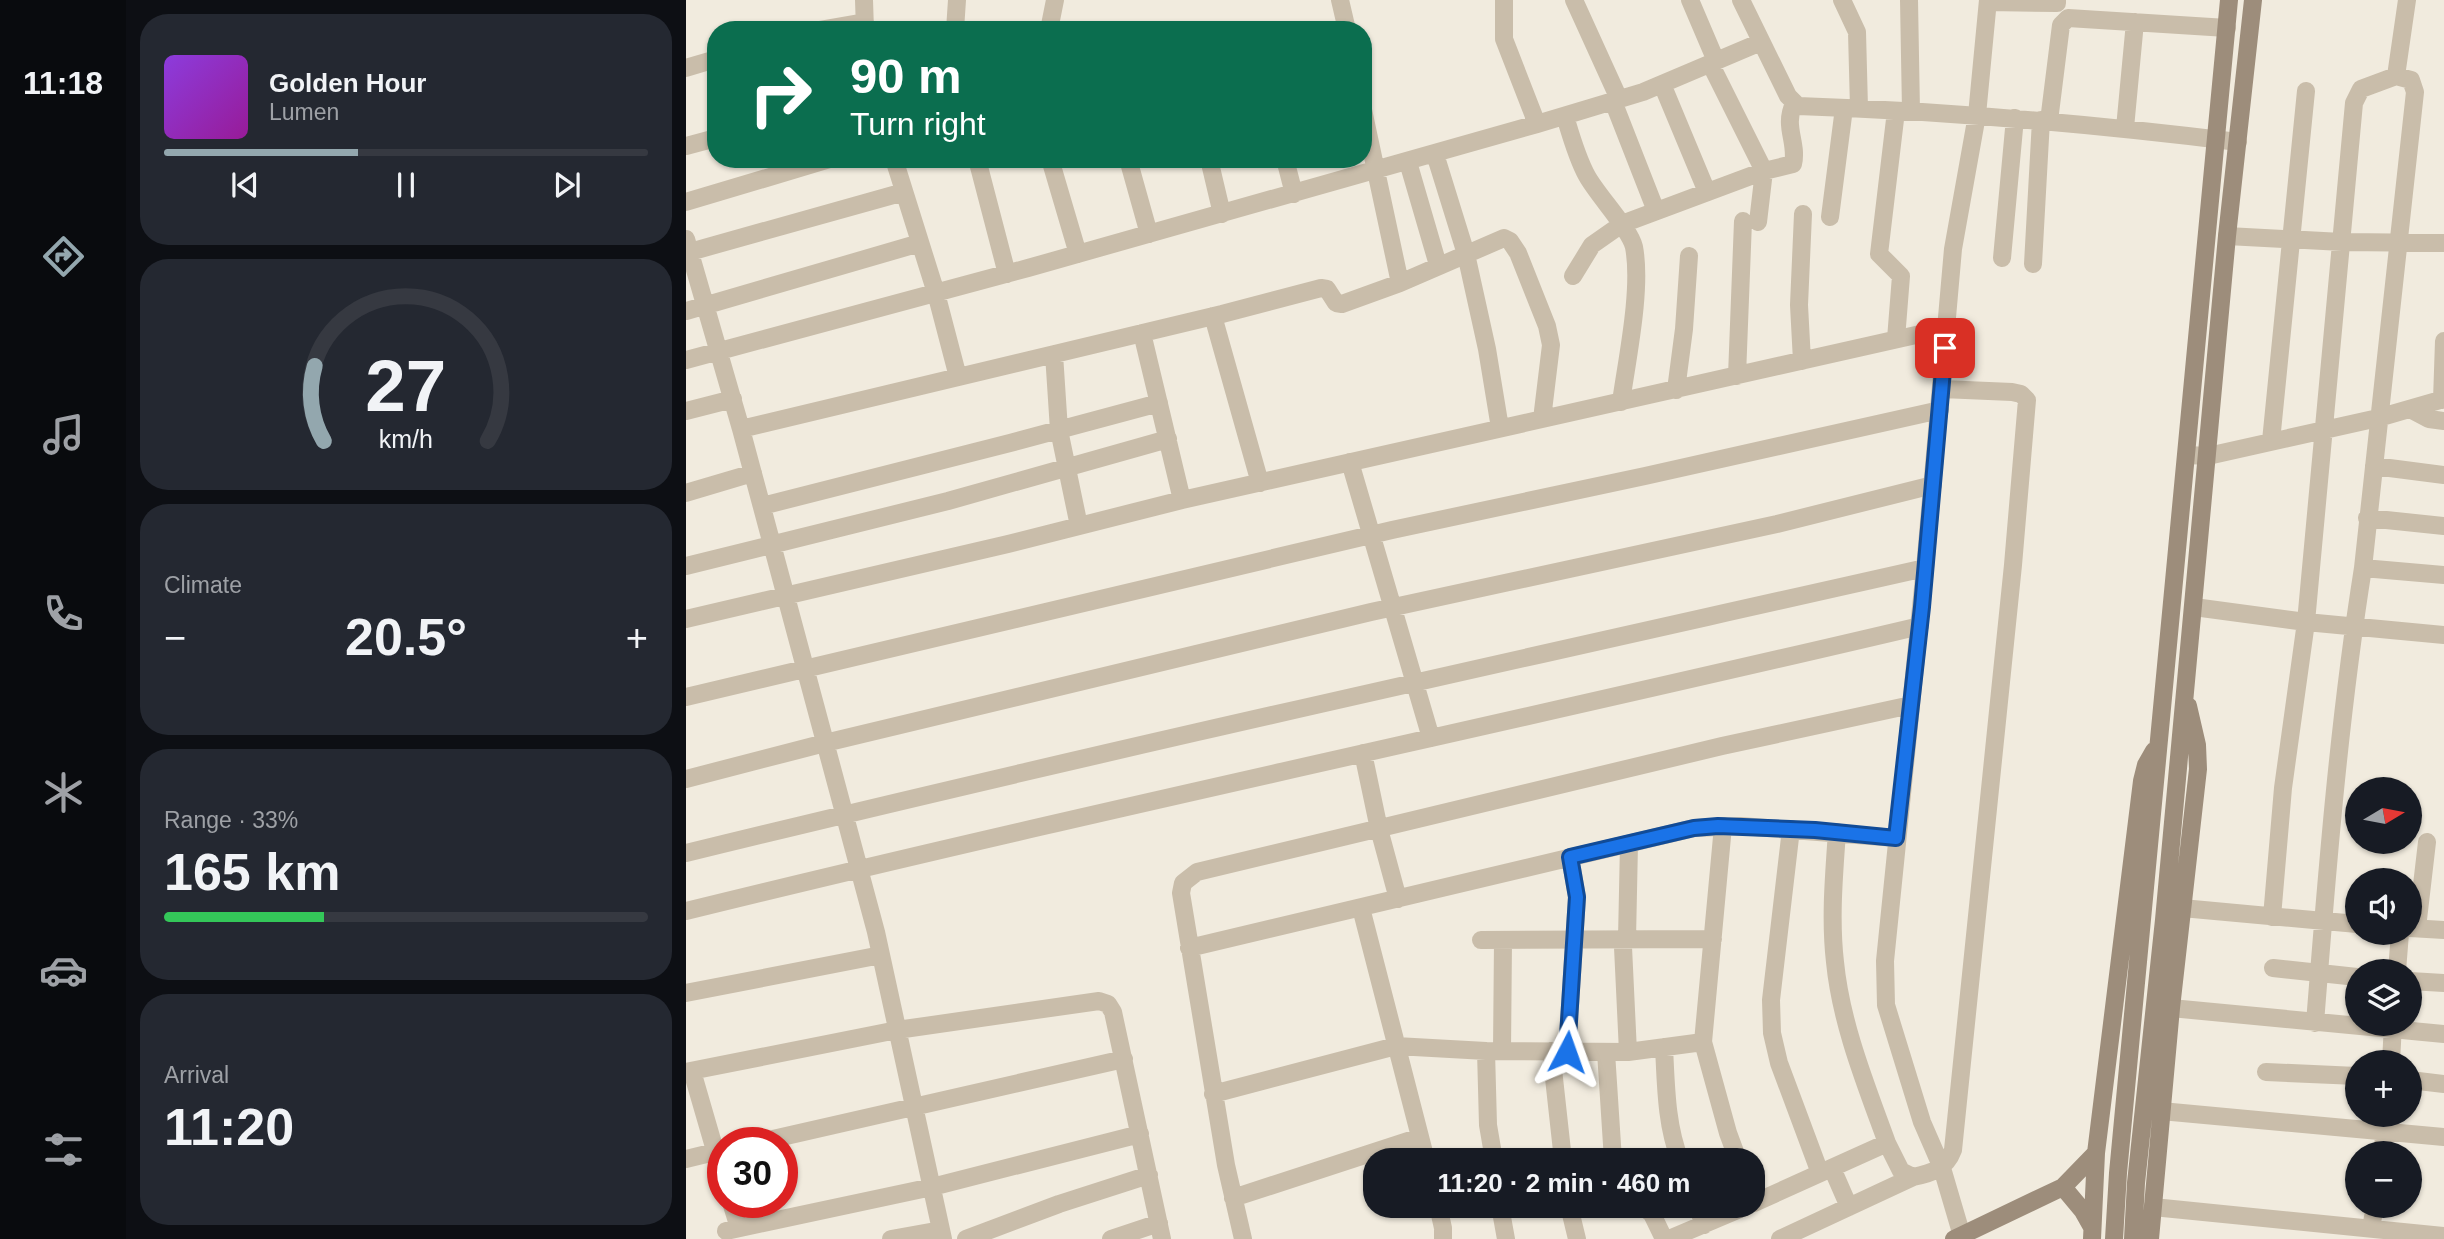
<!DOCTYPE html>
<html lang="en">
<head>
<meta charset="utf-8">
<style>
  body { margin:0; font-family:Arial,sans-serif; background:#242831; color:#f1f3f6; height:100vh; display:flex; flex-direction:column; font-size:26px; white-space:nowrap }
  * { box-sizing:border-box; margin:0 }
  p { font-size:23px; color:#9ea1a6 }
  .icon { flex:none; width:38px; height:38px; fill:none; stroke:currentColor; stroke-width:2; stroke-linecap:round; stroke-linejoin:round }
  .map { position:relative; flex:1; overflow:hidden }
  .drawer { display:flex; flex-direction:column; gap:14px; padding:14px; background:#0d0f14; width:560px }
  .drawer>* { flex:none }
  .guide { position:absolute; left:21px; top:21px; width:665px; height:147px; border-radius:28px; box-shadow:0 2px 5px #0004; background:#0b6e4f; color:#fff; overflow:hidden }
  .needle { width:46px; rotate:80deg }
  .fabs { position:absolute; left:1659px; top:777px; display:grid; gap:14px }
  .fabs a { display:grid; place-items:center; width:77px; height:77px; border-radius:50%; background:#171b24; box-shadow:0 2px 5px #0004; font-size:35px }
  .speed { position:absolute; left:21px; top:1127px; display:flex; gap:14px; font-size:35px; font-weight:700; text-align:center }
  .speed>* { display:grid; place-content:center; width:91px; height:91px; border-radius:50%; background:#171b24; box-shadow:0 2px 5px #0004; line-height:1 }
  .speed .limit { border:10px solid #d22; background:#fff; color:#111 }
  .pin { position:absolute; display:grid; place-items:center; width:60px; height:60px; color:#fff; margin:-30px; border-radius:14px; box-shadow:0 4px 10px #0006 }
  .me { position:absolute; width:77px; margin:-38px; rotate:4deg; stroke-linejoin:round; filter:drop-shadow(0 0 5px #0008) }
  .turn { display:flex; align-items:center; gap:24px; height:147px; padding:0 28px; font-size:32px }
  .turn .icon { width:91px; height:91px; stroke-width:2.5 }
  .turn b { display:block; font-size:49px; line-height:60px }
  .big { font-size:52px; font-weight:600; line-height:1.1 }
  .drawer .tile { flex:1; display:flex; flex-direction:column; justify-content:center; gap:10px; min-width:0; padding:0 24px; border-radius:28px; background:#242831 }
  .drawer .dial { align-items:center; gap:0 }
  .dial svg { height:182px; overflow:visible; fill:none; stroke:#363941; stroke-width:7; stroke-linecap:round; text-anchor:middle }
  .dial text { fill:#f1f3f6; stroke:none }
  .song { display:flex; align-items:center; gap:21px }
  .cover { width:84px; height:84px; border-radius:10px; background:linear-gradient(135deg,hsl(270 70% 55%),hsl(300 70% 35%)) }
  .played { height:7px; border-radius:4px; background:linear-gradient(90deg,#93a7ae 40%,#363941 40%) }
  .keys { display:flex; justify-content:space-around; direction:ltr }
  .heat { display:flex; justify-content:space-between; align-items:center; font-size:38px; direction:ltr }
  .charge { height:10px; border-radius:5px; background:linear-gradient(90deg,#34c759 33%,#363941 0) }
  .trip { position:absolute; left:677px; top:1148px; width:402px; height:70px; border-radius:28px; background:#171b24; box-shadow:0 2px 5px #0004; font-weight:600; line-height:70px; text-align:center }
  main { display:flex; flex:1; min-height:0 }
  .tab-bar { display:flex; flex-direction:column; width:126px; justify-content:space-around; align-items:center; background:#090b0e; color:#9ea1a6 }
  .tab-bar .icon { width:49px; height:49px }
  .tab-bar .current { color:#93a7ae }
  .tab-bar b { font-size:32px; color:#f1f3f6 }
  .map>svg:first-child { display:block }
</style>
</head>
<body>
<main>
<nav class="tab-bar">
<b>11:18</b>
<svg class="icon current" aria-label="directions" viewBox="0 0 24 24"><path d="M12 3l9 9-9 9-9-9zM9 14v-3h6M13 9l2 2-2 2"/></svg>
<svg class="icon" aria-label="music" viewBox="0 0 24 24"><path d="M9 18V5l10-2v13"/><circle cx="6" cy="18" r="3"/><circle cx="16" cy="16" r="3"/></svg>
<svg class="icon" aria-label="phone" viewBox="0 0 24 24"><path d="M5 4h4l2 5-3 2q2 4 5 5l2-3 5 2v4C11 20 4 13 5 4z"/></svg>
<svg class="icon" aria-label="climate" viewBox="0 0 24 24"><path d="M12 3v18M4 7l16 10M4 17L20 7"/></svg>
<svg class="icon" aria-label="car" viewBox="0 0 24 24"><path d="M5 17H2v-5l4-1 3-4h7l3 4 3 1v5h-3M9 17h6M6 11h13"/><circle cx="7" cy="17" r="2"/><circle cx="17" cy="17" r="2"/></svg>
<svg class="icon" aria-label="filters" viewBox="0 0 24 24"><path d="M4 7h16M4 17h16"/><circle cx="9" cy="7" r="2"/><circle cx="15" cy="17" r="2"/></svg>
</nav>
<section class="drawer">
<div class="tile">
<div class="song"><i class="cover"></i><div><b>Golden Hour</b><p>Lumen</p></div></div>
<div class="played"></div>
<div class="keys"><svg class="icon" aria-label="previous" viewBox="0 0 24 24"><path d="M18 5L8 12l10 7zM5 5v14"/></svg><svg class="icon" aria-label="pause" viewBox="0 0 24 24"><path d="M8 5v14M16 5v14"/></svg><svg class="icon" aria-label="next" viewBox="0 0 24 24"><path d="M6 5l10 7-10 7zM19 5v14"/></svg></div>
</div>
<div class="tile dial"><svg viewBox="0 0 100 80">
<path d="M14 69A42 42 0 1 1 86 69"/>
<path d="M14 69A42 42 0 0 1 10 36" stroke="#93a7ae"/>
<text x="50" y="56" font-size="32" font-weight="700">27</text>
<text x="50" y="72" font-size="11">km/h</text>
</svg></div>
<div class="tile"><p>Climate</p>
<div class="heat"><a>−</a><b class="big">20.5°</b><a>+</a></div>
</div>
<div class="tile"><p>Range · 33%</p><b class="big">165 km</b><div class="charge"></div></div>
<div class="tile"><p>Arrival</p><b class="big">11:20</b></div>
</section>
<div class="map">
<svg width="1758" height="1239" viewBox="0 0 1758 1239">
  <rect width="100%" height="100%" fill="#f1ebde"/>
  <g fill="none" stroke-linecap="round" stroke-linejoin="round">
    <path stroke="#c9bdaa" stroke-width="18" d="M178 0 179 30
      M654 0 661 30
      M818 0V39L851 124
      M888 0 933 99
      M1004 0 1030 61
      M1055 0 1102 96 1112 106C1259 111 1406 124 1552 142
      M1156 0 1171 32 1173 108
      M1223 0 1225 111
      M1302 2 1371 3V0
      M133 30 179 22
      M269 30 271 0
      M363 30 369 0
      M1024 63 1078 171 1072 222
      M0 68 30 59
      M976 84 1021 192
      M927 101 970 211
      M1210 111 1193 254 1215 276 1210 339
      M879 116C885 136 891 158 901 176 912 196 944 229 948 247 956 289 941 359 935 402
      M1363 121 1375 25 1382 18 1541 28
      M1439 128 1449 22
      M0 146 30 138
      M749 154 780 254 801 349 814 428
      M208 159 250 293 272 377
      M291 159 321 274
      M364 159 392 254
      M442 159 463 234
      M523 159 536 214
      M599 159 608 194
      M722 162 752 265
      M0 202 144 159
      M1144 217 1158 108
      M1541 236 1656 242 1758 243
      M0 239 55 429 190 932 257 1239
      M0 253 218 192
      M1316 258 1329 118
      M1347 264 1355 120
      M887 276 906 245 936 224 1078 171 1107 164C1112 143 1097 126 1108 104
      M714 283 818 238 824 241 832 253 861 326 865 345 856 419
      M0 311 234 243
      M527 316 574 483
      M456 333 496 500
      M368 354 373 430 393 526
      M0 360 342 268 851 124 957 92 1075 42
      M1116 361 1113 305 1117 214
      M1051 376 1057 221
      M990 390 998 329 1003 256
      M1756 400 1758 341
      M1726 410 1743 419 1758 421
      M0 411 47 399
      M55 429 536 314 635 288 641 289 650 303 656 304 714 283 677 110
      M1585 441 1620 91
      M1501 455 1522 456 1692 418 1758 399
      M664 462 745 738
      M1688 466 1758 475
      M0 493 67 473
      M76 506 324 443 473 403
      M1681 518 1758 526
      M0 566 262 501 482 439
      M1677 568 1758 575
      M1508 607 1620 622 1758 635
      M0 619 322 544 496 500 1261 328
      M0 697 706 530 959 476 1254 410
      M677 753 693 829 712 899
      M0 779 139 743 685 612 1091 524 1247 485
      M1105 829 1085 1000 1086 1033 1093 1063 1134 1173
      M1151 832C1148 875 1144 919 1149 962 1155 1024 1180 1085 1201 1143
      M0 853C412 752 826 661 1239 568
      M675 908 740 1160
      M1496 908 1671 924
      M0 911C410 810 823 723 1234 626
      M1586 917 1597 788 1620 622 1668 103 1675 89 1710 76
      M1724 928 1758 930
      M1731 928 1741 842
      M795 940 1027 939
      M503 948 1008 828 1055 826 1210 838
      M1587 968 1671 977
      M1711 971 1714 933
      M1724 981 1758 983
      M0 993 195 955
      M1485 1008 1758 1034
      M1629 1023C1641 871 1653 719 1677 568L1729 92 1725 80 1710 76 1721 0
      M1017 1042 1037 826
      M978 1047C980 1085 980 1125 994 1160
      M800 1051 942 1052 1017 1042 1042 1133 1052 1160
      M816 1051 817 941
      M865 1051 877 1160
      M881 1052 891 897 884 857
      M920 1052 927 1160
      M942 1052 937 947 941 939 943 844
      M1705 1062 1707 1024
      M6 1071 37 1178
      M0 1072 211 1030 413 1001 422 1004 427 1012 476 1239
      M1580 1072 1671 1076
      M1724 1080 1758 1084
      M527 1094 710 1046 800 1051 802 1125 808 1160
      M1475 1111 1758 1137
      M69 1143 438 1059
      M1696 1153 1701 1115
      M0 1159 37 1150
      M1146 1168 1163 1207
      M547 1198 734 1137
      M45 1202 53 1228
      M1068 1203 1201 1143 1215 1171 1227 1177C1246 1173 1260 1169 1267 1150L1327 565 1341 400 1335 394 1326 392 1256 389
      M752 1206 757 1228V1239
      M814 1206 820 1239
      M883 1206 891 1239
      M956 1206 966 1214 978 1239
      M1011 1206 1018 1225
      M1467 1207 1758 1236
      M1685 1228 1689 1206
      M40 1231 246 1187 454 1134
      M1276 1236 1256 1168 1236 1122 1200 1005 1199 961 1239 568 1267 249 1291 115 1302 0
      M205 1239 255 1230
      M280 1239 373 1204 463 1175
      M425 1239 473 1223
      M557 1239 540 1165 495 893 497 883 511 872 1036 746 1225 705
      M983 1239 1061 1206
      M1094 1239 1227 1177"/>
    <path stroke="#9d8d7b" stroke-width="18" d="M1377 1187 1397 1211 1406 1227
      M1268 1239 1377 1187 1410 1153
      M1406 1239 1410 1153 1456 781 1460 765 1468 751
      M1428 1239 1432 1173 1543 0
      M1447 1239 1450 1183 1478 920 1541 236 1567 0
      M1464 1239 1485 1008 1512 769 1511 745 1502 706"/>
  </g>
  <g fill="none" stroke-linecap="round" stroke-linejoin="round">
    <g stroke="#114b97" stroke-width="18">
      <path id="route" d="M881 1052 891 897 884 857 1008 828 1032 826 1129 830 1210 838 1236 607 1259 348"/>
    </g>
    <use href="#route" stroke="#1a73e8" stroke-width="12"/>
  </g>
</svg>
<div class="fabs">
<a><svg class="needle" viewBox="-14 -14 28 28"><path d="M0-13l5 13h-10z" fill="#e53935"/><path d="M0 13l5-13h-10z" fill="#9ea1a6"/></svg></a>
<a><svg class="icon" aria-label="sound" viewBox="0 0 24 24"><path d="M4 9h4l5-4v14l-5-4H4zM17 9q2 3 0 6"/></svg></a>
<a><svg class="icon" aria-label="layers" viewBox="0 0 24 24"><path d="M12 4l9 5-9 5-9-5zM3 14l9 5 9-5"/></svg></a>
<a>+</a>
<a>−</a>
</div>
<div class="speed"><div class="limit">30</div></div>
<div class="pin" style="left:1259px;top:348px;background:#d93025"><svg class="icon" aria-label="arrive" viewBox="0 0 24 24"><path d="M6 21V4h12l-3 4 3 4H6"/></svg></div>
<svg class="me" style="left:881px;top:1052px" viewBox="-20 -20 40 40"><path d="M0-17L14 15 0 8-14 15z" fill="#1a73e8" stroke="#fff" stroke-width="4"/></svg>
<div class="trip">11:20 · 2 min · 460 m</div>
<div class="guide">
<div class="turn"><svg class="icon" aria-label="right" viewBox="0 0 24 24"><path d="M7 20v-9h11M14 6l5 5-5 5"/></svg><div><b>90 m</b>Turn right</div></div>
</div>
</div>
</main>
</body>
</html>
